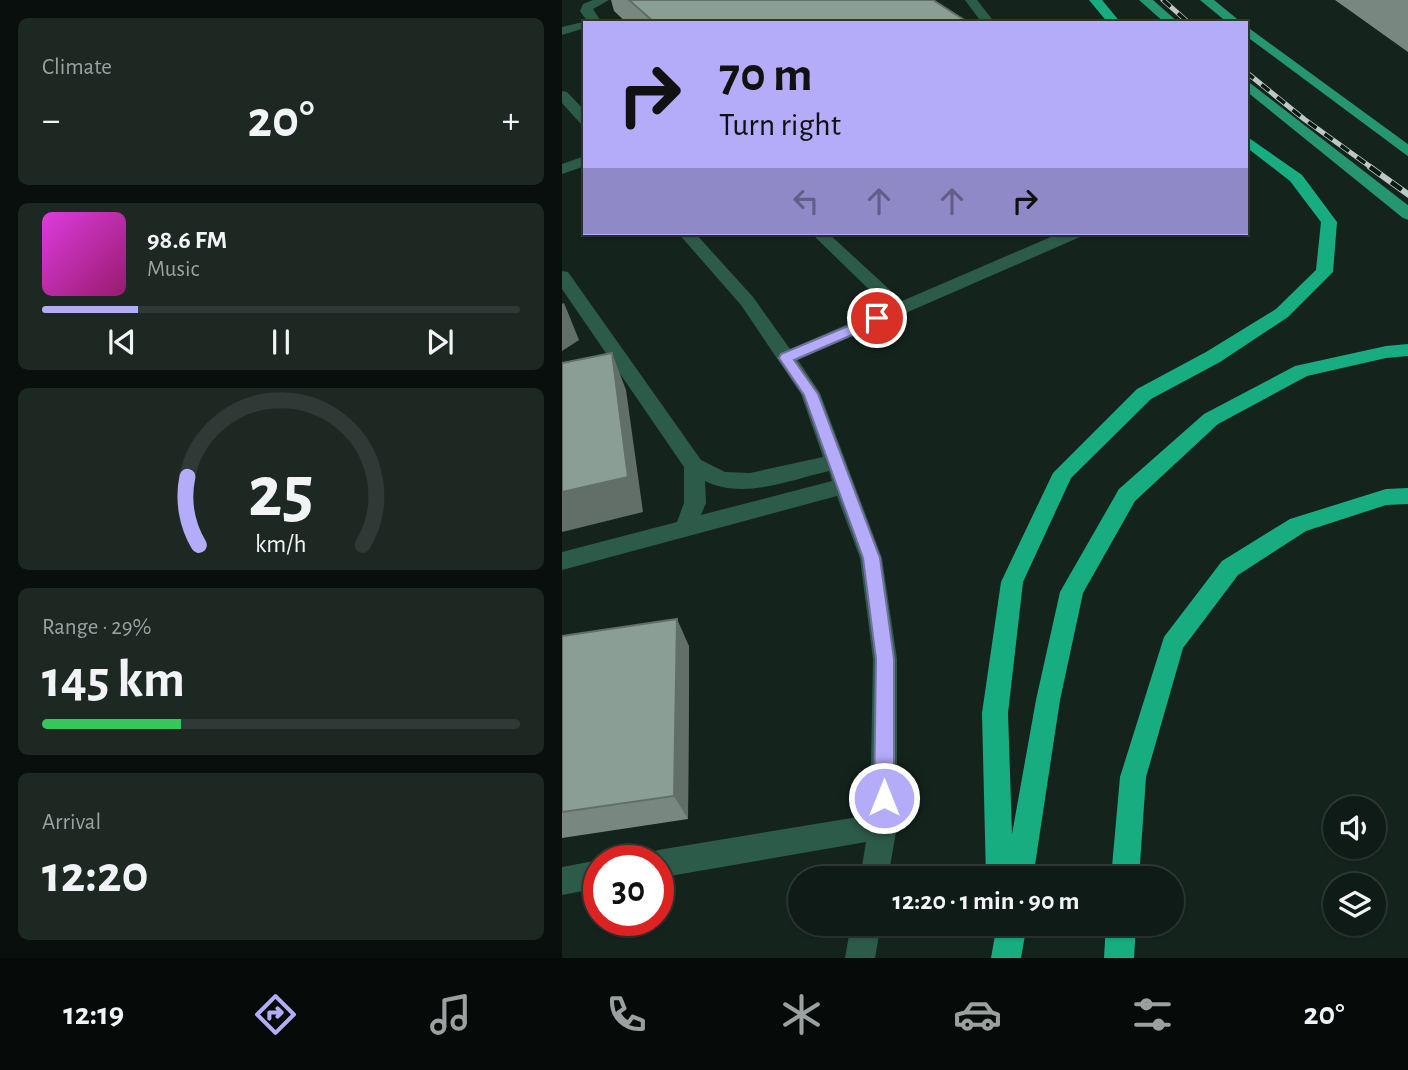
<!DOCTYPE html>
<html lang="en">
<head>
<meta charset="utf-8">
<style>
  body { margin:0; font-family:"Alegreya Sans",sans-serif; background:#1d2823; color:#f1f3f6; height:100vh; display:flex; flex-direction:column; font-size:26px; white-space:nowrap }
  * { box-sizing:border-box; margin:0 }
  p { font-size:23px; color:#9ba1a1 }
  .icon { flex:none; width:38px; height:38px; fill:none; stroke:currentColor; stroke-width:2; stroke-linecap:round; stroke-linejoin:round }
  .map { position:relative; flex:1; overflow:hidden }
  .sheet { display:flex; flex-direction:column; gap:18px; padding:18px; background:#080f0c; width:562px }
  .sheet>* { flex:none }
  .hud { position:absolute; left:21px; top:21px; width:665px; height:214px; border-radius:0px; box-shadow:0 2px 5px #0004,0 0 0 2px #2f3935; background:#b4acf9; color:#111; overflow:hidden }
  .tools { position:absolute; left:761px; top:796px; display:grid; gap:14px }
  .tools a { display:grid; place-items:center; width:63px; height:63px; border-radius:50%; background:#0f1b16; box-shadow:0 2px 5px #0004,0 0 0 2px #2f3935; font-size:35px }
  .speed { position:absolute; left:21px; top:845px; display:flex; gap:14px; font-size:35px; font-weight:700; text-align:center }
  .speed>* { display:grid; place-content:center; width:91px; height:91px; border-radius:50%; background:#0f1b16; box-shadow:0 2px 5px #0004,0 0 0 2px #2f3935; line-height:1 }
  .speed .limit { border:10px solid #d22; background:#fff; color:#111 }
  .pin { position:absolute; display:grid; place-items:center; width:60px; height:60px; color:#fff; margin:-30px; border:4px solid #fff; border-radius:50%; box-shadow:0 2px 7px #0007 }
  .me { position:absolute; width:77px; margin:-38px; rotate:0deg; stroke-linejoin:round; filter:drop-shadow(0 0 5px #0008) }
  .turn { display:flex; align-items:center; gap:24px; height:147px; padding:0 21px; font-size:32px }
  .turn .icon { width:91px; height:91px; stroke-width:2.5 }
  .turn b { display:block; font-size:49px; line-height:60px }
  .lanes { display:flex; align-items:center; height:66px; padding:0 21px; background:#0003; justify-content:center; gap:35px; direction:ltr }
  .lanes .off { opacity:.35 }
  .big { font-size:52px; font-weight:700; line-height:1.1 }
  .sheet .tile { flex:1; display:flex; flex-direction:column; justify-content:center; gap:10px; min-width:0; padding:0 24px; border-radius:10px; background:#1d2823 }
  .sheet .dial { align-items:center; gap:0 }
  .dial svg { height:182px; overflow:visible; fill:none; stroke:#2f3935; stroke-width:7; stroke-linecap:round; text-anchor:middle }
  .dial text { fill:#f1f3f6; stroke:none }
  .song { display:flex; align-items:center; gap:21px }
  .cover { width:84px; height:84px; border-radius:10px; background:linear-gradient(135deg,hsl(300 70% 55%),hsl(320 70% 35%)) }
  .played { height:7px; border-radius:4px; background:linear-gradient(90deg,#b4acf9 20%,#2f3935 20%) }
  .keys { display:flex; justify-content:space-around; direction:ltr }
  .heat { display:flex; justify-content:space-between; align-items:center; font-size:38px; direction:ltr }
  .charge { height:10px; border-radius:5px; background:linear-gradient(90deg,#34c759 29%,#2f3935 0) }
  .trip { position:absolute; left:226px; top:866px; width:396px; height:70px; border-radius:35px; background:#0f1b16; box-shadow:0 2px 5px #0004,0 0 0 2px #2f3935; font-weight:700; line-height:70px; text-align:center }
  .dock { display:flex; height:112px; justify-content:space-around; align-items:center; background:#060b09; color:#9ba1a1 }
  .dock .icon { width:49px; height:49px }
  .dock .selected { color:#b4acf9 }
  .dock b { font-size:32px; color:#f1f3f6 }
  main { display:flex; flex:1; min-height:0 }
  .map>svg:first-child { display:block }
</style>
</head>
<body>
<main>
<section class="sheet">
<div class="tile"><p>Climate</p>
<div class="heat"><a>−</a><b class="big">20°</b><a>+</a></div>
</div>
<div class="tile">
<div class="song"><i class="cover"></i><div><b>98.6 FM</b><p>Music</p></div></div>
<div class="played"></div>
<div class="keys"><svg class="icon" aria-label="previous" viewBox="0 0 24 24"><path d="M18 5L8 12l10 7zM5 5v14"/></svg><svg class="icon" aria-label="pause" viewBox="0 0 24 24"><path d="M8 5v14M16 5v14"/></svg><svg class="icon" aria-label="next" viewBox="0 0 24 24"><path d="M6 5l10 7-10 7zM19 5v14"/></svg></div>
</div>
<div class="tile dial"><svg viewBox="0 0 100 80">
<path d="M14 69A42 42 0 1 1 86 69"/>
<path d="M14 69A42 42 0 0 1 9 39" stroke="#b4acf9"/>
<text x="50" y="56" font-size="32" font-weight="700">25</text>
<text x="50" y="72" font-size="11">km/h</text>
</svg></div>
<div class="tile"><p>Range · 29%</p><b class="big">145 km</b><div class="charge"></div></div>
<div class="tile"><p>Arrival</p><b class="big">12:20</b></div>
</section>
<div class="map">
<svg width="847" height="958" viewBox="0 0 847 958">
  <rect width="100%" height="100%" fill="#14241d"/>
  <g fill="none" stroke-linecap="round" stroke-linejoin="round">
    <path fill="#2d5b49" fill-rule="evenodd" d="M31 0H47L31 9 40 23H23V28L0 35V27L25 21 18 11 21 4Z
      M403 0H415L433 23H420Z
      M0 91 5 92 23 111V124L18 123 0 103Z
      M23 156V166L0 174V164Z
      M116 233H133L191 297 228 349 325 307 249 233H266L340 301 498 233H520L518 237 236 360 258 393 320 558 335 659V826L326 878H298L304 842 96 878V861H83L86 854 96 850 308 815 311 659 298 558 275 496 0 570V552L115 522 122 503V467L0 289V271L6 272 139 460 163 472 188 473 261 457 239 394 179 305ZM267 471 270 481 139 515 144 503 143 481C181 500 228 480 267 471Z
      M37 860 40 861H37V888L0 895V867Z
      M289 924H319L313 958H283Z"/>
    <path fill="#269671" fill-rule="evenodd" d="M577 0H591L617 23H603Z
      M638 0H652L680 23H666Z
      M684 26 847 145V157L684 36Z
      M684 80 847 206V220L841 218 684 91Z"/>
    <path fill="#18ad81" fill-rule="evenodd" d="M527 0H540L559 23H546Z
      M684 136 740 175 775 222 771 272 726 317 658 362 589 399 509 478 461 582 446 713 450 834 474 700 498 592 557 489 642 414 733 366 824 346 847 344V356L824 358 745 376 656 424 573 501 521 593 498 700 471 878H424L420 713 439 582 491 473 575 389 644 352 714 309 754 270 759 222 728 181 684 147Z
      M847 488V504L824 505 744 531 676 575 621 648 584 777 577 878H549L558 777 602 637 660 561 728 519 824 489Z
      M435 924H465L459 958H429Z
      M544 924H574L572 958H542Z"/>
    <g stroke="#bdc7c3" stroke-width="5">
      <path id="rail-far1" d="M601 0 627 23
        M684 72 742 119 810 168"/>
    </g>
    <g stroke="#bdc7c3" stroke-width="6">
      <path id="rail" d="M808 167 847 195"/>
    </g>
    <use href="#rail-far1" stroke="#0b1a14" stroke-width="3.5" stroke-dasharray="10" stroke-linecap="butt"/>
    <use href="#rail" stroke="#0b1a14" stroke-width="4.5" stroke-dasharray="13" stroke-linecap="butt"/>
  </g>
  <path fill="#788880" d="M49 0H371L407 23H65L52 11Z
    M773 0H846V52Z
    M0 636 127 646 126 819 0 838Z"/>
  <path fill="#616f68" d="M2 303 17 340 0 351V304Z
    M50 353 64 390 81 512 0 532V492Z
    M115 619 127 646 126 819 112 796Z"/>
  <path fill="#8b9e95" stroke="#616f68" stroke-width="2" d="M67 0H371L407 23H93Z
    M50 353 66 477 0 492V363Z
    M115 619 112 796 0 812V636Z"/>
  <path fill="#b4acf9" stroke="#7570a2" stroke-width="2" d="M315 314 322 318 320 322 232 360 256 394 318 558 332 659V798L329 805 322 808 314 805 312 798 314 659 301 558 242 395 217 358 219 354Z"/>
</svg>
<div class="tools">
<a><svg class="icon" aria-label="sound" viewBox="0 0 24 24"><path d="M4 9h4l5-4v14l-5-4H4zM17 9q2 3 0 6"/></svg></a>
<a><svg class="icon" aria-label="layers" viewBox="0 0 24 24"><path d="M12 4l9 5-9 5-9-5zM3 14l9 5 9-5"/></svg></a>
</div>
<div class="speed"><div class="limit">30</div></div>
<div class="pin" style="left:315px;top:318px;background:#d93025"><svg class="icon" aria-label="arrive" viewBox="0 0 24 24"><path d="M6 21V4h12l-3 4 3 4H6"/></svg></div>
<svg class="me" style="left:322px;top:798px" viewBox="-20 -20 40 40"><circle r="17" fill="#b4acf9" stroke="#fff" stroke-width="3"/><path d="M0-11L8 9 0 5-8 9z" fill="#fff"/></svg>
<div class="trip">12:20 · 1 min · 90 m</div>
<div class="hud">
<div class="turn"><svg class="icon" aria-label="right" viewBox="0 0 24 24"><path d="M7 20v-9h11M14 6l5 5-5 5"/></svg><div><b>70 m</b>Turn right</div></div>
<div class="lanes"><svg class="icon off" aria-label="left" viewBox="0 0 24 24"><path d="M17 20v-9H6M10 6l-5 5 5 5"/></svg><svg class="icon off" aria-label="ahead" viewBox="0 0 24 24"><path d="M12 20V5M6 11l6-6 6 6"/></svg><svg class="icon off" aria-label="ahead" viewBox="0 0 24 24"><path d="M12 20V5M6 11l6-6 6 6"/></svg><svg class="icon" aria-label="right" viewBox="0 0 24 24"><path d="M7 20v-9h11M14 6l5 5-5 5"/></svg></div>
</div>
</div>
</main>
<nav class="dock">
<b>12:19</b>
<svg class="icon selected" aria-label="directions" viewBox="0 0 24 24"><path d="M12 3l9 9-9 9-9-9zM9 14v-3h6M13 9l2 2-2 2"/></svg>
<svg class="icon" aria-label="music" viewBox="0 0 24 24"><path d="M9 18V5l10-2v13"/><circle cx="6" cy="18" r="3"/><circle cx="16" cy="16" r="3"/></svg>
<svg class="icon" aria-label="phone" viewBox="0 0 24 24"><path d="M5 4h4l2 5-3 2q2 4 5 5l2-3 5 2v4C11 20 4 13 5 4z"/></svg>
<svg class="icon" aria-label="climate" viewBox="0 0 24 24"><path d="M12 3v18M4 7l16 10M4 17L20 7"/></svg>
<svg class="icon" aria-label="car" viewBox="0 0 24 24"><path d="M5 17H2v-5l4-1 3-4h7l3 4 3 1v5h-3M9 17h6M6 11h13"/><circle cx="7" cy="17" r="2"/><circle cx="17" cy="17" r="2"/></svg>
<svg class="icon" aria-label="filters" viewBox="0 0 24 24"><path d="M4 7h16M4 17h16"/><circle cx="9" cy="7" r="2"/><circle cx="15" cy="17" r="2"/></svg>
<b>20°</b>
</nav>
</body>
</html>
